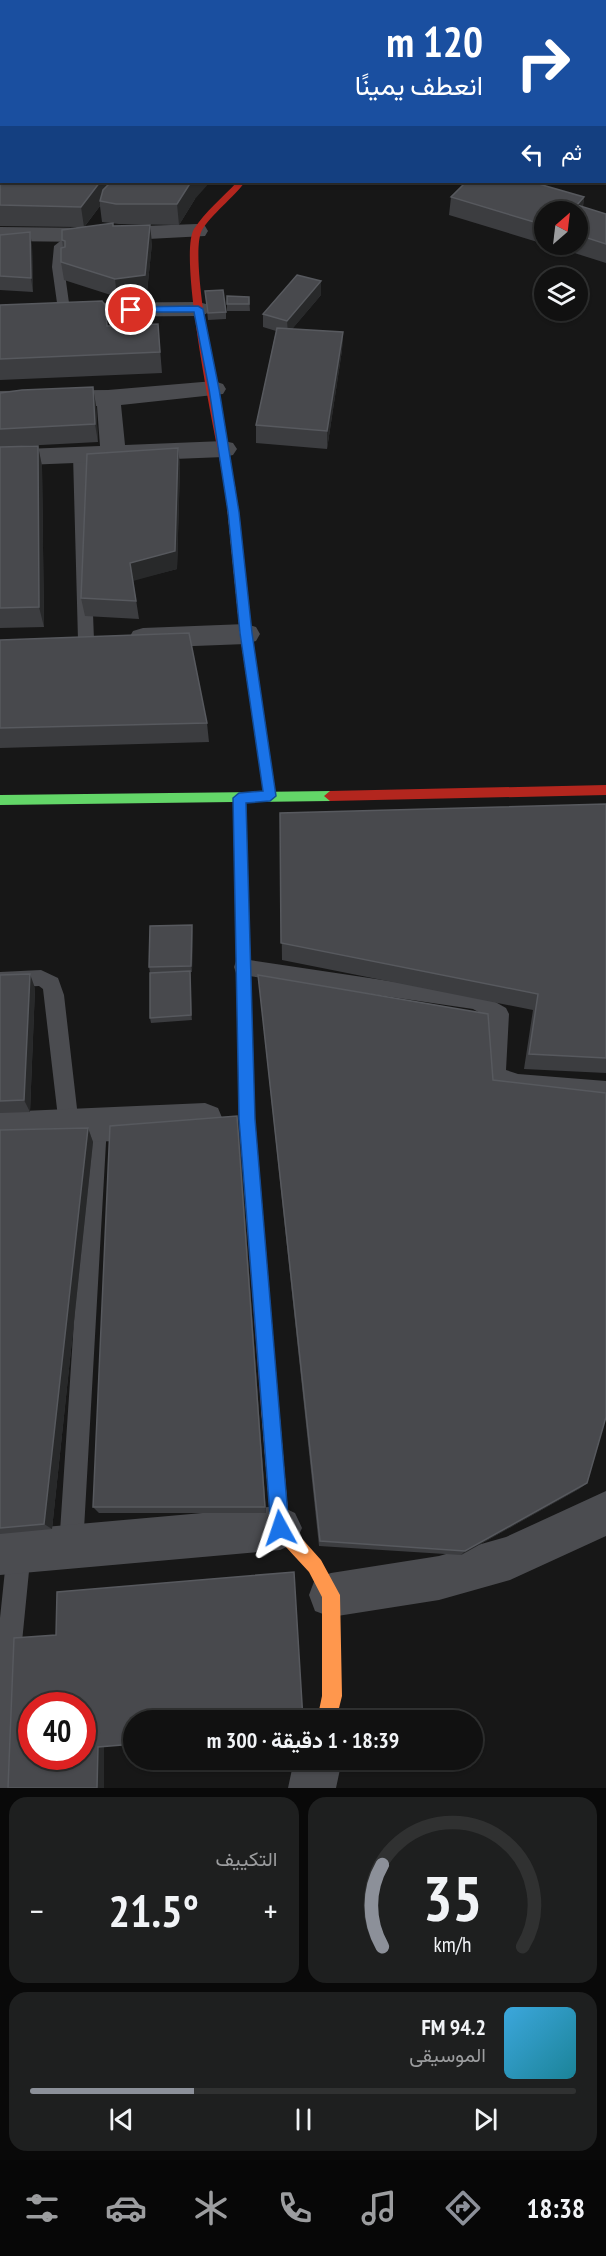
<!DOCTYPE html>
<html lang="ar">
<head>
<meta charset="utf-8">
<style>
  body { margin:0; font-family:"PT Sans Narrow",Vazirmatn,sans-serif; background:#1e1f1f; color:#f1f3f6; direction:rtl; height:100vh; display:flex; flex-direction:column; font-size:22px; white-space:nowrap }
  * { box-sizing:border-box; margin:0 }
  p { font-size:20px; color:#9c9d9f }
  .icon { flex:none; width:33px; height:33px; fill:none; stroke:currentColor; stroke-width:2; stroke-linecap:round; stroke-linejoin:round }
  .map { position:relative; height:1788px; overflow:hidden; direction:ltr }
  .sheet { display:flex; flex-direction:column; gap:9px; padding:9px; background:#090909; flex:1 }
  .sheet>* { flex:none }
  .banner { position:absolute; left:0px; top:0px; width:606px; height:183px; box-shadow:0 2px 4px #0004,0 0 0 2px #303131; direction:rtl; background:#1a4fa0; color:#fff; overflow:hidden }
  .needle { width:39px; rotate:28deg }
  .controls { position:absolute; left:534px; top:201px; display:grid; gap:12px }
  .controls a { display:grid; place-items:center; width:54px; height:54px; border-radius:50%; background:#111; box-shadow:0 2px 4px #0004,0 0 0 2px #303131; font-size:30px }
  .speed { position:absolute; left:18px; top:1692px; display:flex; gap:12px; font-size:30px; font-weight:700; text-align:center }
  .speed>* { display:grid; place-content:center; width:78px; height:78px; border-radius:50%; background:#111; box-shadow:0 2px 4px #0004,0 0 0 2px #303131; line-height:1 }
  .speed .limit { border:9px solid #d22; background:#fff; color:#111 }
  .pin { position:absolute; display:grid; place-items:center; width:51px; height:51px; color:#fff; margin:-26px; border:3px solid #fff; border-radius:50%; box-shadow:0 2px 6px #0007 }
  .me { position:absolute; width:66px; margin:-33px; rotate:355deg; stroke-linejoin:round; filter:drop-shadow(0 0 4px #0008) }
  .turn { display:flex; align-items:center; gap:21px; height:126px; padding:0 24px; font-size:27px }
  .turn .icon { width:78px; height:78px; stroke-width:2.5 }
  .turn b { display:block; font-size:42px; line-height:51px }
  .then { display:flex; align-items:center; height:57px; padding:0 24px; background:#0003; gap:12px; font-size:22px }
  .big { font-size:45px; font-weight:700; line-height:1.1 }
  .sheet .widget { flex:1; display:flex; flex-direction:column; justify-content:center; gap:9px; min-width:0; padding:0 21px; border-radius:18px; background:#1e1f1f }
  .sheet .dial { align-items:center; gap:0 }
  .dial svg { height:156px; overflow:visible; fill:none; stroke:#303131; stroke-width:7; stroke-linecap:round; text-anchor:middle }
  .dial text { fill:#f1f3f6; stroke:none }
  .song { display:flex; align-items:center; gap:18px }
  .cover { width:72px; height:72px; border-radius:9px; background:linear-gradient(135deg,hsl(200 70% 55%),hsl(190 70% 35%)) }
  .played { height:6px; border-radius:3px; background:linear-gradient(90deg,#8c9099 30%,#303131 30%) }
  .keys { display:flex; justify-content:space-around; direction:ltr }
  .heat { display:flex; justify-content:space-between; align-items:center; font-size:33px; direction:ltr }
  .sheet .tiles { flex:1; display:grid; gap:9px; grid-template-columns:1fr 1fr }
  .widget:last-child { grid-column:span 2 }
  .trip { position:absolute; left:123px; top:1710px; width:360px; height:60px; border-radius:30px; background:#111; box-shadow:0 2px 4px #0004,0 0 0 2px #303131; font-weight:700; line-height:60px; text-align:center; direction:rtl }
  .menu { display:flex; height:96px; justify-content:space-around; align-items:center; background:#070707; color:#9c9d9f }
  .menu .icon { width:42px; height:42px }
  .menu .selected { color:#8c9099 }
  .menu b { font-size:27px; color:#f1f3f6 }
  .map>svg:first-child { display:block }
</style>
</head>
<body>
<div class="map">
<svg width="606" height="1788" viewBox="0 0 606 1788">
  <rect width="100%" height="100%" fill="#171717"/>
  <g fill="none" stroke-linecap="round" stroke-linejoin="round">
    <path fill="#4b4c50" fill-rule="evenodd" d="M73 231 79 235 66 247 64 267 70 310 64 314 58 310 52 267 54 246Z
      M80 450 87 455 94 640 92 644H80L78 640 73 455Z
      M243 959 483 995 506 1008 509 1014 506 1070 518 1074 606 1081V1099L518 1092 491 1082 486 1061 489 1018 473 1009 243 975 236 973 234 967 236 961Z
      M41 970 58 978 64 995 79 1126 76 1133 69 1135 62 1133 59 1126 43 989 39 986 0 988V972Z
      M97 1116 104 1118 107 1125 83 1547 80 1556 71 1559 62 1556 59 1547 87 1125 90 1118Z
      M19 1539 28 1542 31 1551 22 1642 16 1788H0V1618L7 1551 10 1542Z"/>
    <path fill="#4b4c50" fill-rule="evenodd" d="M175 0H194L174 2Z
      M290 0H308L289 2Z
      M413 0H431L412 2Z
      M197 224 205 226 208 231 205 236 91 242 0 241V227L91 228Z
      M198 302 206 304 210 309 206 314 198 316 64 317 0 321V307L64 303Z
      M214 381 223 384 226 389 223 394 121 405 125 445 224 441 233 443 237 449 233 455 224 457 0 466V450L100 446 97 406 0 407V391L108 390Z
      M246 624 256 627 260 634 256 641 246 644 143 648 133 645 129 638 133 631 143 628Z
      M205 1103 218 1108 223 1120 218 1132 205 1137 0 1146V1112Z
      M606 1491V1536L510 1580 439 1600 331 1617 315 1611 309 1595 315 1579 331 1573 439 1556 506 1537Z
      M280 1506 295 1513 302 1528 295 1543 280 1550 0 1575V1531Z
      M294 1760H342L336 1788H288Z"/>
    <path fill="#63d668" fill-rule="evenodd" d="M330 791 336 796 330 801 246 802 252 1032 250 1037 245 1038 240 1037 238 1032 233 802 0 805V795Z"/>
    <path fill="#ff974d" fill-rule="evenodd" d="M230 482 235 486 252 634 276 796 270 801 264 796 240 634 225 486Z
      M270 1398 276 1401 279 1407 289 1524 321 1560 340 1595 342 1696 336 1720H317L322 1696V1597L309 1572 274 1534 271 1528 261 1407 264 1401Z"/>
    <path fill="#b3261e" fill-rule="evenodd" d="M237 182H245C234 197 211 215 202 230 186 260 228 444 235 486L230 490 225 486C217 445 177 257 194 229 205 212 223 197 237 182Z
      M606 785V795L330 801 324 796 330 791Z
      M245 1026 250 1027 252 1032 255 1118 279 1407 276 1413 270 1416 264 1413 261 1407 239 1118 238 1032 240 1027Z"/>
    <g stroke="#4b4c4f" stroke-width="4.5">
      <path id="rail" d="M78 2 80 0
        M93 2 95 0"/>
    </g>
    <use href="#rail" stroke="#111113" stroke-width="3" stroke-dasharray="8" stroke-linecap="butt"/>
  </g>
  <path fill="#3c3d40" d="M340 0H382L381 2H340Z
    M604 123H606V180H605Z
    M0 179 195 199 179 225 119 224 102 222 100 206 85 226H113L152 243 147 292 117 297 64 280 61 262 63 248 62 240 77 227 0 226Z
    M451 197H584L583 207 606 214V263L546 244H578V212H544V244L449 215Z
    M0 235 32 245 33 292 0 290Z
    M205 291 226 312V319L208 320Z
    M321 295 292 329 343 332 342 350 327 449 256 443V425L276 331 263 327V314Z
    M249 297 250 311H227V304Z
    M0 305H105L108 326 158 324 162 373 0 380Z
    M0 393 96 405 98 442 22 446H38L42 466 44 627 0 628Z
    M178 448 180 466 177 569 133 580 139 619 85 616 81 598Z
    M0 640 207 723 209 742 0 748Z
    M606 804V1073L524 1069 533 1010 282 960 280 813Z
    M193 931 192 972H190L192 1020 151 1023 150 1018V973L149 967Z
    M0 975 35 988 30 1112 0 1113Z
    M258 975 493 1080 587 1483 579 1489 461 1555 319 1546Z
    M88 1128 93 1142 52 1529 0 1534V1130Z
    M239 1130 266 1513H99L93 1507Z"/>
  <path fill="#28292a" d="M100 182H119L100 201V206L84 227 81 207Z
    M191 182H210L195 199 179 225 177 204Z
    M584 197 581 215 577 205Z
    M150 225 152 243 147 292 117 297 115 279Z
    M30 232 32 245 33 292 31 278Z
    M321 281V295L288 334 287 321Z
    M343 332 342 350 327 449V431Z
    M93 387 96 405 98 442 95 424Z
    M38 446 42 466 44 627 39 607Z
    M178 448 180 466 177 569 133 581 130 563Z
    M192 925 193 931 192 972 191 966Z
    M190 971 191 976 192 1020 191 1015Z
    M30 974 35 988 30 1112 24 1100Z
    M237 1116 239 1130 266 1513 265 1507Z
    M88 1128 93 1142 52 1529 44 1524Z
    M587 1483 579 1489 461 1555 465 1551Z
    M104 1746V1788H97L98 1747Z"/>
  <path fill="#48494d" stroke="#57595e" stroke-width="1.5" fill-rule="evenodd" d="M357 0H375L374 2H363Z
    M604 123H606V159H604Z
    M2 177V182H100L81 207 0 205V179Z
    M111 182H191L177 204H116L100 201 103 190Z
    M466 182H532L584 197 577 205 606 214V244L578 235V212H544V225L451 197Z
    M113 223V226L150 225 145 275 115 279 61 262V248L65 247V241L62 240V230Z
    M30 232 31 278 0 276V235Z
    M297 275 321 281 287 321 263 314Z
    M223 290 226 312 208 313 205 291Z
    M227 296 249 297V304H227Z
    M102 301 105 305 107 326 158 324 160 352 0 359V305Z
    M277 328 343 332 327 431 256 425Z
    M93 387 95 424 0 429V393L22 390Z
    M38 446 39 607 0 608V447Z
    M178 448 175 551 130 563 136 601 81 598 87 454Z
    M189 633 207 723 0 728V640Z
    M606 804V1058L529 1054 538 994 281 943 280 813Z
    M192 925 191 966 149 967 150 926Z
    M190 971 191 1015 150 1018V973Z
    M30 974 24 1100 0 1101V975Z
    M258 975 488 1014 493 1080 606 1093V1417L587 1483 465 1551 320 1541Z
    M237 1116 265 1507H93L110 1126Z
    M88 1128 44 1524 0 1528V1130Z
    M294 1572 303 1720H134V1744L98 1747 97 1788H8L14 1638 56 1635 57 1592ZM32 1706H82V1756H32Z"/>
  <path fill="#1a73e8" stroke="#114b97" stroke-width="1.5" d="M198 306 203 309 219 389 239 512 252 633 276 796 270 801 246 803 255 1119 289 1528 286 1535 280 1537 273 1535 271 1528 239 1119 233 798 239 793 263 791 240 633 228 512 209 389 194 312H131L126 310 131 307Z"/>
</svg>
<div class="controls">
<a><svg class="needle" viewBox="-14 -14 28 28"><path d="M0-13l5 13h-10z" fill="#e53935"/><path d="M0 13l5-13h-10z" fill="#9c9d9f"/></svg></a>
<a><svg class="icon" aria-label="layers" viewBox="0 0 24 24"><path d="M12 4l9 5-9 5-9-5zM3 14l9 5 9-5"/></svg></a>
</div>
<div class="speed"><div class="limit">40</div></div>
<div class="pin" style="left:131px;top:310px;background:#d93025"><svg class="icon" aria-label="arrive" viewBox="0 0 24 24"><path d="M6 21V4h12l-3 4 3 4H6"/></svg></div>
<svg class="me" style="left:280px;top:1528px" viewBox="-20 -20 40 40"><path d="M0-17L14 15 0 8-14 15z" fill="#1a73e8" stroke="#fff" stroke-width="4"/></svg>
<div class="trip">18:39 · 1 دقيقة · 300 m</div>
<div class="banner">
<div class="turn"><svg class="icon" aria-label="right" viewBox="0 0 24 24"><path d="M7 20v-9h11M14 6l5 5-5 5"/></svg><div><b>120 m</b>انعطف يمينًا</div></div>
<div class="then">ثم<svg class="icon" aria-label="left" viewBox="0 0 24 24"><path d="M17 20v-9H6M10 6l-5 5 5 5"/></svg></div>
</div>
</div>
<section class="sheet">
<div class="tiles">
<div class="widget dial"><svg viewBox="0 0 100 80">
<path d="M14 69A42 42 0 1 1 86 69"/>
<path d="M14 69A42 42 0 0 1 14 27" stroke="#8c9099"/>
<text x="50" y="56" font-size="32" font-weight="700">35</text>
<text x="50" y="72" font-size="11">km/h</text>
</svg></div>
<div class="widget"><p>التكييف</p>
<div class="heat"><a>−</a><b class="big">21.5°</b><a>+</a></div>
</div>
<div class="widget">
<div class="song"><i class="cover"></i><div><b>94.2 FM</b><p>الموسيقى</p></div></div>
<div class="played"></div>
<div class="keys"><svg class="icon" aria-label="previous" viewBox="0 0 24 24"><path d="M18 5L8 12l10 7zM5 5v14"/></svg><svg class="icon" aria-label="pause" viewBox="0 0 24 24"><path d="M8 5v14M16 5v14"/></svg><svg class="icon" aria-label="next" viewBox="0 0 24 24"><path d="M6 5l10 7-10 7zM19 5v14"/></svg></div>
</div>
</div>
</section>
<nav class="menu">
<b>18:38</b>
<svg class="icon selected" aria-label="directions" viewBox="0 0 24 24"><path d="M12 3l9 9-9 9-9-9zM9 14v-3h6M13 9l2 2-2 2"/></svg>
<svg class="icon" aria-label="music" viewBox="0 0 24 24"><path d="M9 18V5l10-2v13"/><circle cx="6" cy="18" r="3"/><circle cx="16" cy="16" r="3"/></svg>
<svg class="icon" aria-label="phone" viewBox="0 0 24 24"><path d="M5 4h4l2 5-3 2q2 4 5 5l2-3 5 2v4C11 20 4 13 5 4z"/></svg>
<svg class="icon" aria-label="climate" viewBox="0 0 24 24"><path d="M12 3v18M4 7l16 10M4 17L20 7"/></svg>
<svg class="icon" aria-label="car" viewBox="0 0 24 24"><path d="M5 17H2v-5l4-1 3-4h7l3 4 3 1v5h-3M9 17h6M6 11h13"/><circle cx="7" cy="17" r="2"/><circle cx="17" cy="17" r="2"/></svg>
<svg class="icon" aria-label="filters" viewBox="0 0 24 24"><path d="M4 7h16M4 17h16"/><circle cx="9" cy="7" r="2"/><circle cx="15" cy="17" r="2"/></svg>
</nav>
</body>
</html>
